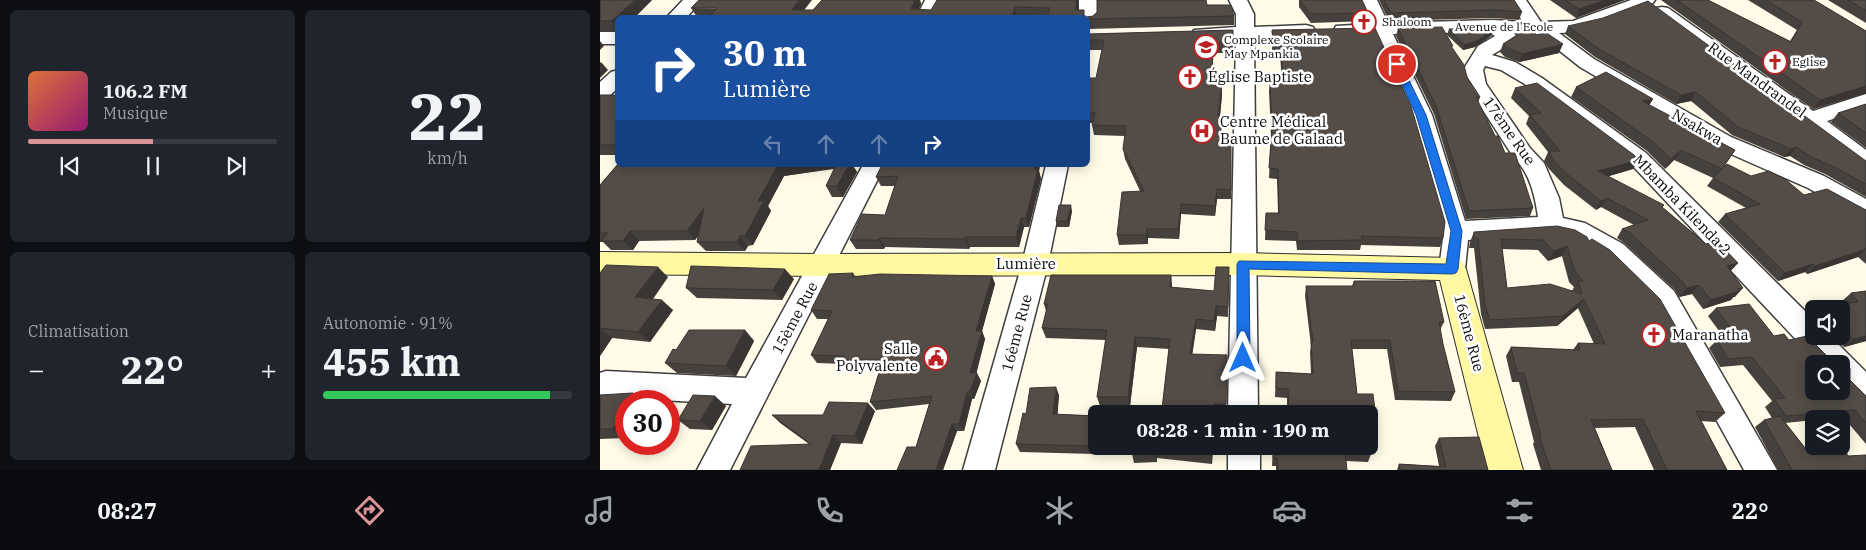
<!DOCTYPE html>
<html lang="fr">
<head>
<meta charset="utf-8">
<style>
  body { margin:0; font-family:"IBM Plex Serif",serif; background:#20242c; color:#f1f3f6; height:100vh; display:flex; flex-direction:column; font-size:19px; white-space:nowrap }
  * { box-sizing:border-box; margin:0 }
  p { font-size:16px; color:#9ea1a6 }
  .icon { flex:none; width:28px; height:28px; fill:none; stroke:currentColor; stroke-width:2; stroke-linecap:round; stroke-linejoin:round }
  .map { position:relative; flex:1; overflow:hidden }
  .details { display:flex; flex-direction:column; gap:10px; padding:10px; background:#0d0f14; width:600px }
  .details>* { flex:none }
  .hud { position:absolute; left:15px; top:15px; width:475px; height:152px; border-radius:8px; box-shadow:0 2px 12px #0003; background:#1a4fa0; color:#fff; overflow:hidden }
  .buttons { position:absolute; left:1205px; top:300px; display:grid; gap:10px }
  .buttons a { display:grid; place-items:center; width:45px; height:45px; border-radius:8px; background:#171b24; box-shadow:0 2px 12px #0003; font-size:25px }
  .speed { position:absolute; left:15px; top:390px; display:flex; gap:10px; font-size:25px; font-weight:700; text-align:center }
  .speed>* { display:grid; place-content:center; width:65px; height:65px; border-radius:50%; background:#171b24; box-shadow:0 2px 12px #0003; line-height:1 }
  .speed .limit { border:8px solid #d22; background:#fff; color:#111 }
  .pin { position:absolute; display:grid; place-items:center; width:42px; height:42px; color:#fff; margin:-21px; border:2px solid #fff; border-radius:50%; box-shadow:0 1px 5px #0007 }
  .me { position:absolute; width:55px; margin:-28px; rotate:0deg; stroke-linejoin:round; filter:drop-shadow(0 0 4px #0008) }
  .turn { display:flex; align-items:center; gap:18px; height:105px; padding:0 25px; font-size:22px }
  .turn .icon { width:65px; height:65px; stroke-width:2.5 }
  .turn b { display:block; font-size:35px; line-height:42px }
  .lanes { display:flex; align-items:center; height:48px; padding:0 25px; background:#0003; justify-content:center; gap:25px; direction:ltr }
  .lanes .off { opacity:.35 }
  .big { font-size:38px; font-weight:700; line-height:1.1 }
  .details .tile { flex:1; display:flex; flex-direction:column; justify-content:center; gap:8px; min-width:0; padding:0 18px; border-radius:8px; background:#20242c }
  .details .dial { align-items:center; gap:0 }
  .dial b { font-size:65px; line-height:1 }
  .song { display:flex; align-items:center; gap:15px }
  .cover { width:60px; height:60px; border-radius:8px; background:linear-gradient(135deg,hsl(20 70% 55%),hsl(320 70% 35%)) }
  .played { height:5px; border-radius:2px; background:linear-gradient(90deg,#da9497 50%,#363941 50%) }
  .keys { display:flex; justify-content:space-around; direction:ltr }
  .heat { display:flex; justify-content:space-between; align-items:center; font-size:28px; direction:ltr }
  .charge { height:8px; border-radius:4px; background:linear-gradient(90deg,#34c759 91%,#363941 0) }
  .details .tiles { flex:1; display:grid; gap:10px; grid-template-columns:repeat(2,1fr) }
  .trip { position:absolute; left:488px; top:405px; width:290px; height:50px; border-radius:8px; background:#171b24; box-shadow:0 2px 12px #0003; font-weight:700; line-height:50px; text-align:center }
  .menu { display:flex; height:80px; justify-content:space-around; align-items:center; background:#090b0e; color:#9ea1a6 }
  .menu .icon { width:35px; height:35px }
  .menu .on { color:#da9497 }
  .menu b { font-size:22px; color:#f1f3f6 }
  main { display:flex; flex:1; min-height:0 }
  .map>svg:first-child { display:block }
</style>
</head>
<body>
<main>
<section class="details">
<div class="tiles">
<div class="tile">
<div class="song"><i class="cover"></i><div><b>106.2 FM</b><p>Musique</p></div></div>
<div class="played"></div>
<div class="keys"><svg class="icon" aria-label="previous" viewBox="0 0 24 24"><path d="M18 5L8 12l10 7zM5 5v14"/></svg><svg class="icon" aria-label="pause" viewBox="0 0 24 24"><path d="M8 5v14M16 5v14"/></svg><svg class="icon" aria-label="next" viewBox="0 0 24 24"><path d="M6 5l10 7-10 7zM19 5v14"/></svg></div>
</div>
<div class="tile dial"><b>22</b><p>km/h</p></div>
<div class="tile"><p>Climatisation</p>
<div class="heat"><a>−</a><b class="big">22°</b><a>+</a></div>
</div>
<div class="tile"><p>Autonomie · 91%</p><b class="big">455 km</b><div class="charge"></div></div>
</div>
</section>
<div class="map">
<svg width="1266" height="470" viewBox="0 0 1266 470">
  <rect width="100%" height="100%" fill="#fffbe8"/>
  <g fill="none" stroke-linecap="round" stroke-linejoin="round">
    <g stroke="#3e3e3e" stroke-width="3">
      <path id="street" d="M83 0H102L86 18H66Z
        M325 0H343L334 18H316Z
        M479 0H497V20L494 24 488 25V18H479Z
        M629 0H647L654 14V27L706 25 713 27 715 31 713 35 706 37 654 38 658 414H628L636 39 601 40 594 38 592 34 594 30 636 27V14Z
        M759 0H777L788 23 893 20 923 22 908 0H926L941 22 973 21 1031 0H1055L1052 4C1022 16 992 32 959 33L994 59 1131 137 1224 176 1266 199V219L1257 216 1208 188 1115 147 980 67 951 44 932 33H914L917 37 915 41 892 55 915 62 942 78 1046 153 1214 320V336H1230L1266 372V405L1255 402 1241 387V364H1219L1030 163 928 86 901 70 885 66 883 70 886 84 930 148 944 163 959 198 963 218 985 223 1023 244 1074 291 1177 470H1144L1054 307 1005 258 970 238 952 234 868 240 865 269 861 276 852 279 843 276 839 269 844 231 810 115 775 35 743 36 736 34 734 30 736 26 770 24ZM889 32 895 36 878 46 863 70 866 84 914 158C930 173 935 196 938 217L865 221 832 115 793 34Z
        M1062 7 1068 8 1213 111 1266 94V108L1227 121 1266 150V170L1258 168 1202 124 1056 16 1053 12 1056 8Z
        M0 32H18V44H0Z
        M18 70V88L7 98 0 99V82L11 72Z
        M263 165H285L130 470H97L132 404 6 397 0 395V373L6 371 146 378Z
        M446 165H468L448 264 395 470H363L422 264Z
        M628 446H660V470H628Z"/>
    </g>
    <g stroke="#2d2d2d" stroke-width="2">
      <path id="secondary" d="M0 252 223 254 643 253 852 258 862 261 866 269 923 470H887L840 280 643 275 223 276 0 274Z"/>
    </g>
    <use href="#street" fill="#fff" fill-rule="evenodd"/>
    <use href="#secondary" fill="#fff8a3" fill-rule="evenodd"/>
  </g>
  <path fill="#47413d" fill-rule="evenodd" d="M0 0H52L34 18H18V31H0Z
    M222 0H320L321 4 318 10H331L478 0V10L487 17 607 5 634 16V25L488 29V18L418 17H97L91 8 213 10Z
    M699 0H762L768 13 767 21 711 23 699 7Z
    M779 0H914L922 12 919 20 893 18 789 21Z
    M950 0H1025L976 18Z
    M1061 0H1108L1190 41 1197 30 1148 0H1214L1266 31V93L1213 109Z
    M1228 0H1266V23Z
    M921 26 936 35 959 53 919 62 905 57 900 52 903 44 918 34Z
    M968 26 1266 161V197L1225 174 1204 165 1190 156 1184 157 1132 135 1091 101 1076 104 995 57 965 34Z
    M798 28 852 48 867 77 880 97 878 103 933 208 930 216 866 219 834 114 796 36Z
    M849 29 891 36 875 47 863 50 847 35Z
    M633 30V53H613V85L622 95 620 116 621 134 631 135V199H617L615 216 581 214 579 239 548 238V244L519 245 517 235 540 191 525 159 523 149 525 136 494 135 492 125 493 123H488V78H496L502 50H488V34Z
    M672 30 843 238 840 247 761 245 760 250H697L696 241 665 240 666 213H678L677 179 669 178 671 136 669 91 670 82H682L680 55H672Z
    M976 87 1053 99 1049 105 1135 150 1120 171 1151 176 1204 195 1266 210V264L1258 257 1207 274 1205 272 1178 281 1118 222 1125 214 1146 208 1107 186 1113 178 1074 160 1065 169 1047 151 971 97Z
    M915 88 1039 160 1033 169 1008 176 1062 207 1106 244 1138 263 1130 271 1143 288 1135 297H1133L1131 300 1103 309 1092 294 1079 297 1075 290 1024 243 1017 238 1022 229 1034 225 1001 207 996 210 964 185 949 169 944 161 948 152 926 124 929 116 911 98Z
    M18 93V155H0V95H16Z
    M1266 104V148L1231 122 1238 113Z
    M18 165H254L253 166 257 172 243 197H232L226 186 234 169 184 176 168 206 171 211 153 245 148 246 145 251H106L97 242 98 236 95 240 39 241 33 250H11L3 242H0V185Z
    M282 165H440L439 171 441 179 429 227H424L419 247H370L369 249 285 247 284 249H256L250 240 285 215 295 186H281L276 177Z
    M472 211 469 227H457L456 221Z
    M874 232 989 241 1125 413 1115 422 1101 421 1127 470H1054L1035 427 995 428 1012 470H941L933 444 934 442 919 382H912L906 356 911 347 973 350 978 343 994 344 978 308 957 326 885 329 881 314 874 248H869L870 242ZM902 249 938 250 948 261 962 256 969 282 974 287 972 291 907 288Z
    M629 267 628 317 617 316 615 331 596 329 592 354 627 365 626 413H615V414H535L562 409 569 349 537 347 530 406H500L497 397 506 340 446 338 442 328 446 311 444 304 571 275 572 288 614 291Z
    M0 273 68 277 53 299 73 310 50 342 12 338 0 356Z
    M253 273 255 276H392L395 284 382 331 385 339 376 373 381 381 374 399H372L364 431H357L343 470H297L316 447 329 404 276 410 270 402 280 368H249L245 364 217 363 211 355 228 319H217L211 310Z
    M194 279 182 300 97 298 86 288Z
    M754 281 844 322 840 330 843 344 855 392 851 401 795 400 787 349H752L757 394 777 425 774 433H769V414H687V398L675 397 676 372 711 374 710 352 711 346 705 296 706 286H752Z
    M1266 291V341L1244 347 1233 336H1241V309H1227L1231 305 1243 304 1241 302 1251 293Z
    M1116 308 1174 336 1189 340 1250 380 1266 396V444L1244 418 1232 419H1214V420L1185 423 1209 453 1248 456 1266 470H1178L1155 427 1164 420 1172 418 1165 407 1172 401 1143 365 1120 367 1109 348 1117 340 1125 339 1108 316Z
    M145 330 154 341 136 376 77 373 65 363 76 350Z
    M0 395 26 401V438L0 439Z
    M459 395 457 414 496 416V440L494 454 420 452 416 444 426 414Z
    M126 406 112 430 90 429 78 420Z
    M275 411 262 444 241 443 230 470H140L209 444 180 423 172 415H223Z
    M839 438 888 470H797L799 464 839 466 835 446Z
    M533 446H613L612 464 557 458V462L534 463 532 454Z
    M673 446H769L771 454 768 462 746 461 747 470H676V466H672Z"/>
  <path fill="#3a3532" d="M35 0H52L34 18H18V28L12 21Z
    M199 0H212L198 18 192 9Z
    M315 0H320L321 4 315 18 311 9Z
    M476 0H478V18L476 10Z
    M1006 0H1025L976 18 979 9Z
    M415 7 417 18H412Z
    M893 30 891 36 875 47 863 50 864 45Z
    M0 41 4 46 0 50Z
    M963 44 959 53 919 62 922 54Z
    M1 62 8 70 0 78V63Z
    M622 85V95L619 125 618 116Z
    M1266 86V93L1213 109 1220 100Z
    M1096 92 1091 101 1076 104 1081 95Z
    M1053 99 1047 109 1042 101Z
    M1196 147 1190 156 1184 157 1191 149Z
    M1081 150 1074 160 1065 169 1071 159Z
    M1039 160 1033 169 993 181 998 171Z
    M189 165H254L253 166 257 172 243 197 237 186 248 166 184 176 168 206 171 211 153 245 145 236 158 201 177 167Z
    M435 165H440L439 171 441 179 429 227 426 218Z
    M617 189V199L615 216V206Z
    M1007 198 1001 207 996 210 1001 201Z
    M581 204V214L579 239 578 229Z
    M471 205 472 211 469 227 467 221Z
    M104 208 112 217 95 240 87 231Z
    M421 218 424 227 419 247 416 237Z
    M547 229 548 238V244L546 235Z
    M30 231 39 241 33 250 23 241Z
    M140 236 148 246 145 251 137 242Z
    M366 237 370 247 369 249 365 239Z
    M279 238 285 247 284 249 278 240Z
    M967 246 962 256 948 261 954 251Z
    M1266 249 1258 257 1207 274 1215 266Z
    M1138 263 1130 272 1127 266Z
    M1213 264 1205 272 1178 281 1185 273Z
    M58 267 68 277 46 308 35 297Z
    M185 269 194 279 182 300 173 290Z
    M571 275 572 286 571 298 570 287Z
    M392 276 395 284 382 331 385 339 376 375 377 373 381 381 374 399 370 391V373L376 331Z
    M1099 285 1092 294 1079 297 1087 288Z
    M1139 291 1131 300 1103 309 1111 300Z
    M984 299 978 308 957 326 963 316Z
    M62 300 73 310 50 342 38 332Z
    M616 306 617 316 615 331 614 321Z
    M596 319V329L591 364 590 354Z
    M0 328 12 338 0 356Z
    M145 330 154 341 136 376 126 366Z
    M1266 336V341L1244 347 1254 339Z
    M535 337 537 347 530 406 528 397Z
    M456 387 459 395 457 423 453 414Z
    M367 392 372 399 364 431 359 424Z
    M33 393 44 401H28Z
    M115 396 126 406 112 430 100 421Z
    M268 403 275 411 262 444 255 436Z
    M26 405V437L13 429Z
    M496 417V440L494 454 491 446Z
    M352 424 357 431 343 470H336Z
    M233 435 241 443 230 470H219Z
    M612 446H613L612 464Z
    M556 449 557 458V462L555 454Z"/>
  <path fill="#534c47" stroke="#3a3532" fill-rule="evenodd" d="M0 0H35L12 21H0Z
    M99 0H199L192 9 194 10H213L222 0H315L311 9 331 10 337 0H476V10H484V16L487 17 493 16 497 12V0H606L607 5H631L634 16 488 19V18H447L450 8 415 7 412 18H108L117 8H91Z
    M700 0H762L768 13 711 14Z
    M784 0H914L922 12 896 10 791 13Z
    M965 0H1006L979 9Z
    M1077 0H1108L1191 42 1202 22 1166 0H1214L1266 31V86L1220 100Z
    M1248 0H1266V11Z
    M1048 1 1266 161V184L1232 166 1211 157 1196 147 1191 149 1138 127 1096 92 1081 95 999 49 968 26 1003 18Z
    M921 26 933 27 936 35 945 32 963 44 922 54 908 48 903 44 919 34Z
    M842 27 853 46H851L864 65 867 77 880 97H876L895 136H898L905 153H915L933 208 869 211 836 106 798 28Z
    M775 28 811 106 845 222 843 238 761 236 762 240 698 241 697 232 665 230 666 213H679L678 169 669 168 672 127 670 82H684L680 46H673L672 30Z
    M890 28 893 30 877 41 864 45 849 29Z
    M633 30V43H613L612 85H622L618 116H621V134L631 135V190L617 189 615 206 581 204 578 229H547L546 235H517L522 192 544 191 523 149 526 126 492 125 495 113H488V78H496L504 40H488V34Z
    M1006 72 1053 99 1042 101 1135 150 1122 169 1081 150 1071 159 1053 142 976 87Z
    M937 83 1034 155 1039 160 998 171 1064 205 1062 207 1106 244 1117 241 1138 263 1127 266 1143 288 1138 289 1139 291 1111 300 1099 285 1087 288 1082 281 1030 233 1022 229 1048 220 1007 198 1001 201 968 175 953 160 949 151H960L930 115 941 113 915 88Z
    M18 93V145H0V95H16Z
    M1266 104V133L1238 113Z
    M18 164V165H189L177 167 158 201H164L145 236H140L137 242H97L104 208 87 231H30L23 241H1L8 233H0V185Z
    M1127 164 1151 176 1169 171 1185 179 1204 195 1227 189 1266 210V249L1215 266 1213 264 1185 273 1125 214 1160 204 1113 178Z
    M236 165H249L237 186H226Z
    M282 165H435L434 169H438L426 218H421L416 237H366L365 239 279 238 278 240H250L262 214 285 215 298 176 276 177Z
    M459 205H471L467 221H456Z
    M957 226 975 230 987 237 989 241 992 239 1010 250 1060 299 1125 413 1096 411 1127 470H1067L1043 419 991 420 1012 470H951L939 436H941L924 373H917L911 347 980 350 978 343 1005 344 984 299 963 316 890 320 885 305 878 238H873L874 232ZM901 239 943 240 954 251 967 246 975 272 983 281H978L982 294 950 284 907 288Z
    M6 265 58 267 35 297 62 300 38 332 0 328V273Z
    M91 266 185 269 173 290 86 288Z
    M616 267H629L628 307 616 306 614 321 596 319 590 354 627 355 626 404H615L614 414H535L536 409H562L570 339 535 337 528 397H497L507 330 442 328 448 304H444L451 275H571L570 287 614 291Z
    M253 273 252 277 280 274 392 276 376 331H382L370 373H377L370 391 367 392 359 424H352L336 470H297L307 447H316L332 396 270 402 283 360H242L244 356 211 355 232 311 211 310 229 274Z
    M754 281H835L844 322H839L843 344 855 392 798 391 790 340H751L757 394H773L777 425H769V414H689L688 389 676 388V372L713 374 711 342H713L706 286H754Z
    M1266 291V336L1254 339 1241 326V309H1234L1231 305 1258 302 1251 293Z
    M1149 304 1174 336 1184 334 1189 340 1207 336 1228 357 1240 358 1250 368V380L1266 396V423L1255 410 1186 416 1174 399 1185 398 1152 357 1128 359 1117 340 1138 338 1116 308ZM1214 364H1241V391H1214Z
    M89 330H145L126 366 65 363 73 349 76 350Z
    M456 387 453 414 496 416 491 446 416 444 423 413 426 414 430 388Z
    M33 393 28 401H26V405L13 429H0V395Z
    M93 395 115 396 100 421 78 420Z
    M229 402 268 403 255 436 233 435 219 470H140L151 446 211 444 172 415H223Z
    M1180 416 1209 453 1246 452 1248 456 1266 455V470H1192L1164 420Z
    M769 435 771 454 745 453 747 470H678L677 458H673L674 446H769Z
    M879 437 888 470H800L799 464 846 467 839 438Z
    M533 446H612V455L556 449 555 454H532Z"/>
  <path fill="#1a73e8" stroke="#114b97" d="M797 61 801 64 826 115 862 231 858 269 856 273 852 274 649 269 650 358 648 362 643 363 639 362 637 358V264L639 261 846 264 851 231 816 115 793 64Z"/>
  <defs>
    <g id="church-ring" transform="scale(1.25)"><circle r="9.5" fill="#fff" stroke="#bd2123" stroke-width="1.5"/><path d="M-1.2-6h2.4v3.5h3.3v2.4h-3.3V6h-2.4V-.1h-3.3v-2.4h3.3Z" fill="#bd2123"/></g>
    <g id="school-ring" transform="scale(1.25)"><circle r="9.5" fill="#fff" stroke="#bd2123" stroke-width="1.5"/><path d="M0-5L7-2L0 1L-7-2ZM-4 1L0 2.5L4 1V4Q0 6-4 4Z" fill="#bd2123"/></g>
    <g id="hospital-ring" transform="scale(1.25)"><circle r="9.5" fill="#fff" stroke="#bd2123" stroke-width="1.5"/><path d="M-5-5h3v3.5h4V-5h3V5h-3V1.5h-4V5h-3Z" fill="#bd2123"/></g>
    <g id="civic-ring" transform="scale(1.25)"><circle r="9.5" fill="#fff" stroke="#bd2123" stroke-width="1.5"/><path d="M-.6-6.5H3V-4.5H.6V-3L4-1V1h2V6H-6V1h2V-1L-.6-3ZM-1.2 2.5V6h2.4V2.5Z" fill="#bd2123"/></g>
  </defs>
  <g fill-rule="evenodd">
    <use href="#church-ring" x="764" y="22"/>
    <use href="#school-ring" x="606" y="47"/>
    <use href="#church-ring" x="1175" y="62"/>
    <use href="#church-ring" x="590" y="77"/>
    <use href="#hospital-ring" x="602" y="131"/>
    <use href="#church-ring" x="1054" y="335"/>
    <use href="#civic-ring" x="336" y="358"/>
  </g>
  <g text-anchor="middle" stroke-width="5" stroke-linejoin="round" paint-order="stroke">
    <g font-size="12" fill="#0b0b0b" stroke="#fff" text-anchor="start">
      <text x="782" y="26">Shaloom</text>
      <text x="624" y="44">Complexe Scolaire<tspan x="624" dy="14">May Mpankia</tspan></text>
      <text x="1192" y="66">Eglise</text>
    </g>
    <g font-size="12" fill="#0b0b0b" stroke="#fff">
      <text x="904" y="31">Avenue de l'Ecole</text>
    </g>
    <g font-size="15" fill="#0b0b0b" stroke="#fff" text-anchor="start">
      <text x="608" y="82">Église Baptiste</text>
      <text x="620" y="127">Centre Médical<tspan x="620" dy="17">Baume de Galaad</tspan></text>
      <text x="1072" y="340">Maranatha</text>
      <text x="318" y="354" text-anchor="end">Salle<tspan x="318" dy="17">Polyvalente</tspan></text>
    </g>
    <g font-size="15" fill="#0b0b0b" stroke="#fff">
      <text transform="translate(1157 80) rotate(36)" y="5">Rue Mandrandel</text>
      <text transform="translate(1097 127) rotate(30)" y="5">Nsakwa</text>
      <text transform="translate(909 131) rotate(55)" y="5">17ème Rue</text>
      <text transform="translate(1082 205) rotate(46)" y="5">Mbamba Kilenda 2</text>
      <text x="426" y="269">Lumière</text>
      <text transform="translate(195 318) rotate(-62)" y="5">15ème Rue</text>
      <text transform="translate(417 333) rotate(-75)" y="5">16ème Rue</text>
      <text transform="translate(869 333) rotate(75)" y="5">16ème Rue</text>
    </g>
  </g>
</svg>
<div class="buttons">
<a><svg class="icon" aria-label="sound" viewBox="0 0 24 24"><path d="M4 9h4l5-4v14l-5-4H4zM17 9q2 3 0 6"/></svg></a>
<a><svg class="icon" aria-label="search" viewBox="0 0 24 24"><circle cx="10" cy="10" r="6"/><path d="M15 15l6 6"/></svg></a>
<a><svg class="icon" aria-label="layers" viewBox="0 0 24 24"><path d="M12 4l9 5-9 5-9-5zM3 14l9 5 9-5"/></svg></a>
</div>
<div class="speed"><div class="limit">30</div></div>
<div class="pin" style="left:797px;top:64px;background:#d93025"><svg class="icon" aria-label="arrive" viewBox="0 0 24 24"><path d="M6 21V4h12l-3 4 3 4H6"/></svg></div>
<svg class="me" style="left:643px;top:358px" viewBox="-20 -20 40 40"><path d="M0-17L14 15 0 8-14 15z" fill="#1a73e8" stroke="#fff" stroke-width="4"/></svg>
<div class="trip">08:28 · 1 min · 190 m</div>
<div class="hud">
<div class="turn"><svg class="icon" aria-label="right" viewBox="0 0 24 24"><path d="M7 20v-9h11M14 6l5 5-5 5"/></svg><div><b>30 m</b>Lumière</div></div>
<div class="lanes"><svg class="icon off" aria-label="left" viewBox="0 0 24 24"><path d="M17 20v-9H6M10 6l-5 5 5 5"/></svg><svg class="icon off" aria-label="ahead" viewBox="0 0 24 24"><path d="M12 20V5M6 11l6-6 6 6"/></svg><svg class="icon off" aria-label="ahead" viewBox="0 0 24 24"><path d="M12 20V5M6 11l6-6 6 6"/></svg><svg class="icon" aria-label="right" viewBox="0 0 24 24"><path d="M7 20v-9h11M14 6l5 5-5 5"/></svg></div>
</div>
</div>
</main>
<nav class="menu">
<b>08:27</b>
<svg class="icon on" aria-label="directions" viewBox="0 0 24 24"><path d="M12 3l9 9-9 9-9-9zM9 14v-3h6M13 9l2 2-2 2"/></svg>
<svg class="icon" aria-label="music" viewBox="0 0 24 24"><path d="M9 18V5l10-2v13"/><circle cx="6" cy="18" r="3"/><circle cx="16" cy="16" r="3"/></svg>
<svg class="icon" aria-label="phone" viewBox="0 0 24 24"><path d="M5 4h4l2 5-3 2q2 4 5 5l2-3 5 2v4C11 20 4 13 5 4z"/></svg>
<svg class="icon" aria-label="climate" viewBox="0 0 24 24"><path d="M12 3v18M4 7l16 10M4 17L20 7"/></svg>
<svg class="icon" aria-label="car" viewBox="0 0 24 24"><path d="M5 17H2v-5l4-1 3-4h7l3 4 3 1v5h-3M9 17h6M6 11h13"/><circle cx="7" cy="17" r="2"/><circle cx="17" cy="17" r="2"/></svg>
<svg class="icon" aria-label="filters" viewBox="0 0 24 24"><path d="M4 7h16M4 17h16"/><circle cx="9" cy="7" r="2"/><circle cx="15" cy="17" r="2"/></svg>
<b>22°</b>
</nav>
</body>
</html>
